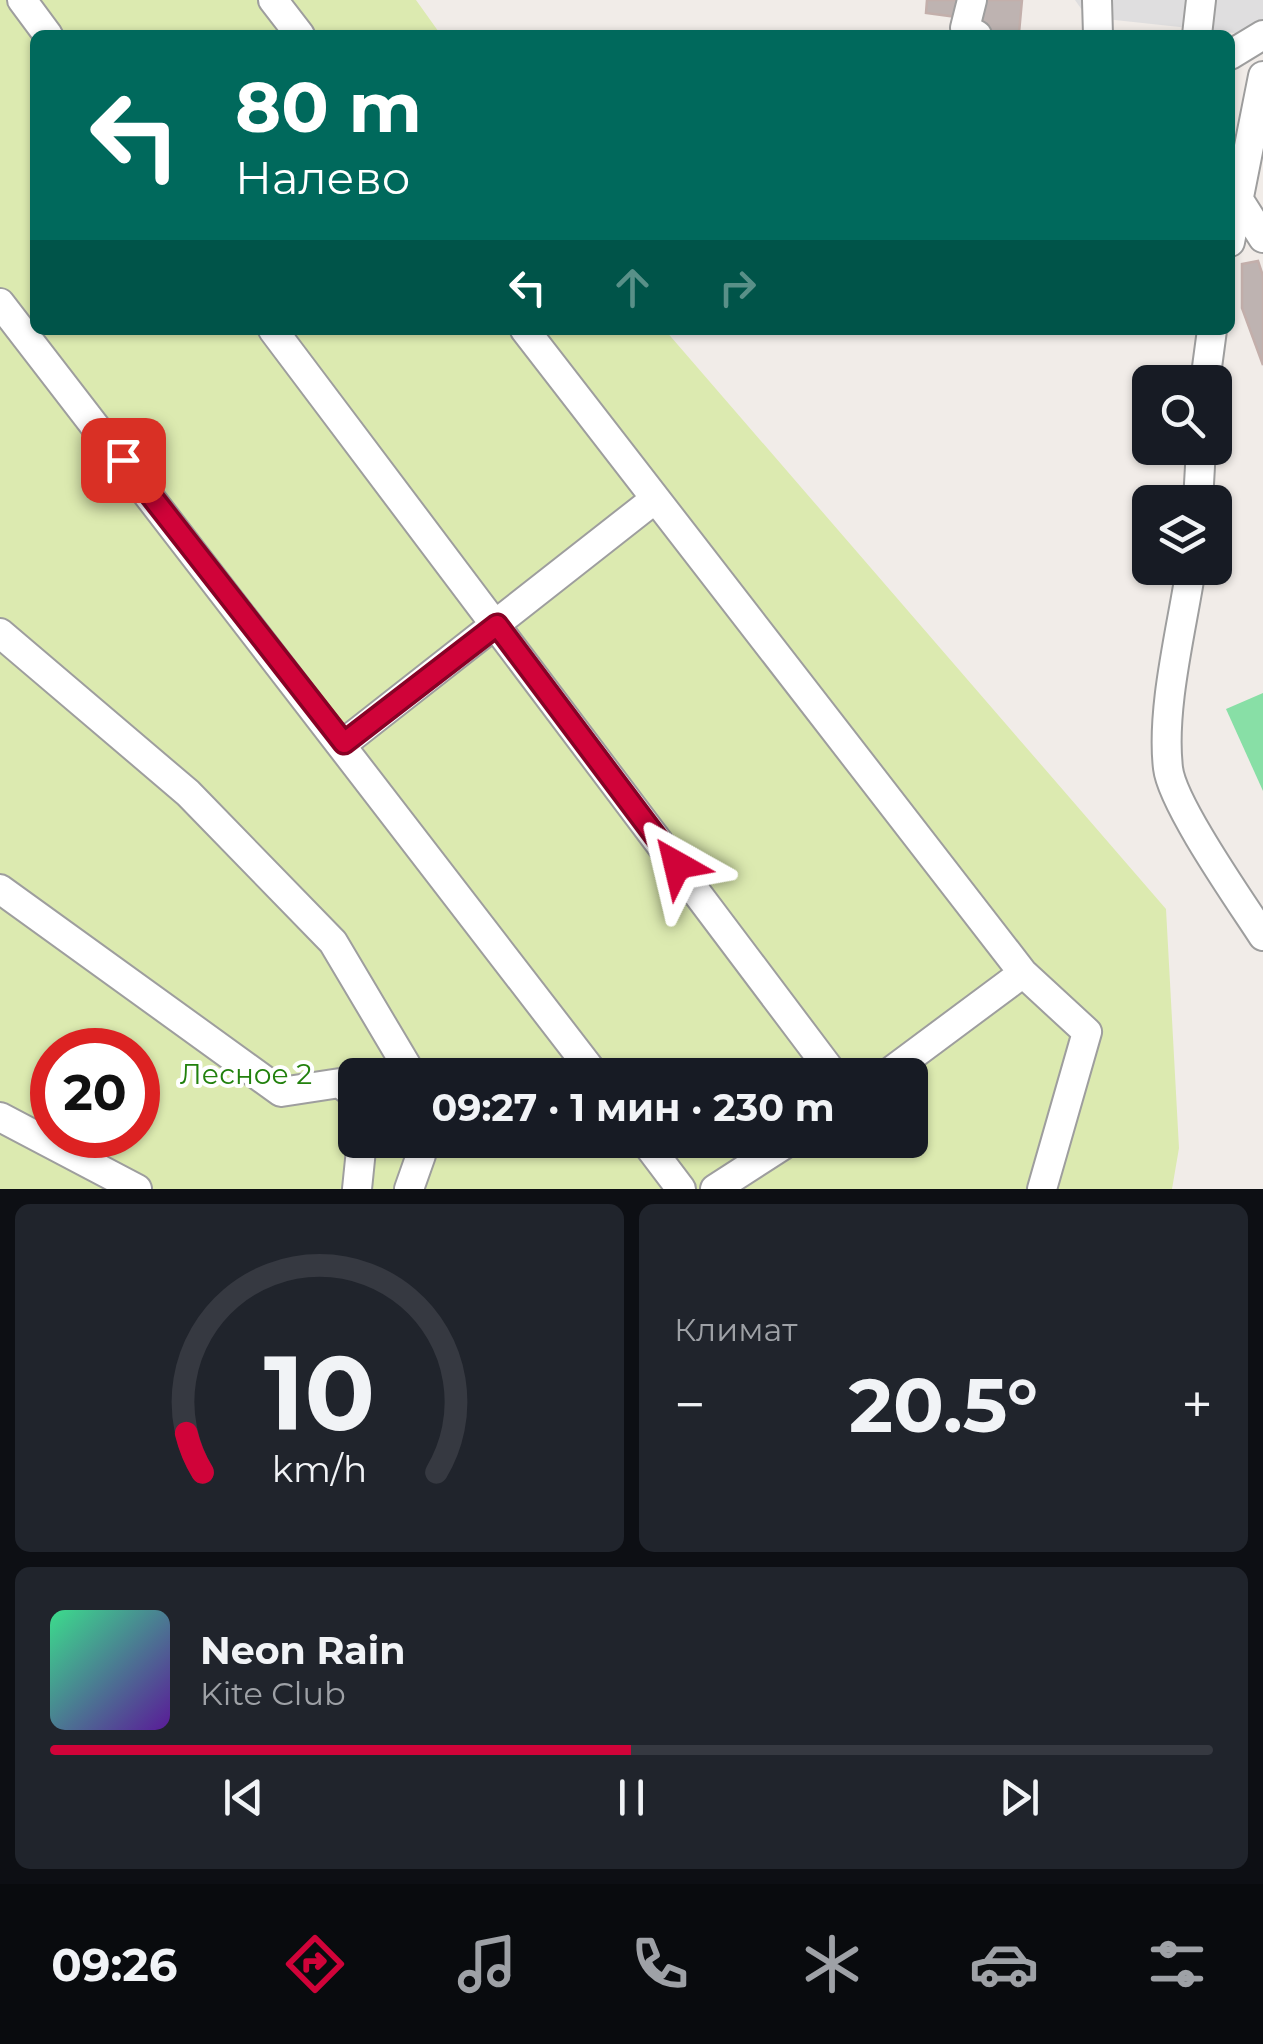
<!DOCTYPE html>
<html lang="ru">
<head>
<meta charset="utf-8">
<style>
  body { margin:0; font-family:Montserrat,sans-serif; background:#20242c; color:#f1f3f6; height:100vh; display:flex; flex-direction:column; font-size:38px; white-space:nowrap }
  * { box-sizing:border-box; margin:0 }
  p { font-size:32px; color:#9ea1a6 }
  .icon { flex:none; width:55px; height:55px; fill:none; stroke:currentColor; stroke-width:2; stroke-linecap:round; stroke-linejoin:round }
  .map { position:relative; height:1189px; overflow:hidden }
  .drawer { display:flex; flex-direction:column; gap:15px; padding:15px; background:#0d0f14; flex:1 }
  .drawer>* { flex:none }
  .hud { position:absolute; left:30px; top:30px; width:1205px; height:305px; border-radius:15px; box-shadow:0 2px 8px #0004; background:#00695c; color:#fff; overflow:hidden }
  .buttons { position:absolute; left:1132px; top:365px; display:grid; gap:20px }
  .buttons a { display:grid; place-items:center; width:100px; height:100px; border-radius:15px; background:#171b24; box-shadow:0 2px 8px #0004; font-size:50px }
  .speed { position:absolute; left:30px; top:1028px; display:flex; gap:20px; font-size:50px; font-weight:700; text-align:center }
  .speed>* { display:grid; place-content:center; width:130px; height:130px; border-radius:50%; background:#171b24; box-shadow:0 2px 8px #0004; line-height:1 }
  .speed .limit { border:15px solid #d22; background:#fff; color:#111 }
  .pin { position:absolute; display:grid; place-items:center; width:85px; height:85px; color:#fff; margin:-42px; border-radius:20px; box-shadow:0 5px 15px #0006 }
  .me { position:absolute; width:110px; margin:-55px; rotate:323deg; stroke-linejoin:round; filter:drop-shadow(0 0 8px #0008) }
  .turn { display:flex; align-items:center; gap:35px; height:210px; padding:0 40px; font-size:45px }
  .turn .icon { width:130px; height:130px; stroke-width:2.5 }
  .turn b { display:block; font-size:70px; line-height:85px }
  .lanes { display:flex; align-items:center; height:95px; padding:0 40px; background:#0003; justify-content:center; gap:50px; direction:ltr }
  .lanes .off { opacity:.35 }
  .big { font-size:75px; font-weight:700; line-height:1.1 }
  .drawer .card { flex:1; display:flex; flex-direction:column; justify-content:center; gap:15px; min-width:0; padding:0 35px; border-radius:15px; background:#20242c }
  .drawer .dial { align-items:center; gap:0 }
  .dial svg { height:260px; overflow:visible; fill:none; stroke:#363941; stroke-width:7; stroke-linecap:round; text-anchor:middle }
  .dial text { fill:#f1f3f6; stroke:none }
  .song { display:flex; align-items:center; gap:30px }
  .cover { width:120px; height:120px; border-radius:15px; background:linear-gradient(135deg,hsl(150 70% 55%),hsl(270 70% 35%)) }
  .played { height:10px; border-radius:5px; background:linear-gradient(90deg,#d00339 50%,#363941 50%) }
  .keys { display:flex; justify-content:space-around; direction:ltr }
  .heat { display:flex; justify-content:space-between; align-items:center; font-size:55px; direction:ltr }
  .drawer .tiles { flex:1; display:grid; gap:15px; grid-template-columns:1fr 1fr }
  .card:last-child { grid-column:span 2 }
  .trip { position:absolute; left:338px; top:1058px; width:590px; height:100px; border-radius:15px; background:#171b24; box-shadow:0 2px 8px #0004; font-weight:700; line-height:100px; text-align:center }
  .tab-bar { display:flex; height:160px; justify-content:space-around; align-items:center; background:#090b0e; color:#9ea1a6 }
  .tab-bar .icon { width:70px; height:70px }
  .tab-bar .active { color:#d00339 }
  .tab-bar b { font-size:45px; color:#f1f3f6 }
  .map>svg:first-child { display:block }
</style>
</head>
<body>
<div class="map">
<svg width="1263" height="1189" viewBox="0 0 1263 1189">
  <rect width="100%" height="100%" fill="#f1ece8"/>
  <path fill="#dfdedf" d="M1075 0H1263V36L1087 17Z"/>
  <path fill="#dceab0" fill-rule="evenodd" d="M0 0H416L441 35H35V330H665L1166 909 1179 1148 1172 1189H0ZM52 1050H138V1135H52ZM355 1075H910V1140H355Z"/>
  <path fill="#88dfa6" d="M1263 693V791L1226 709Z"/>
  <path fill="#beb3b1" stroke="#c3afab" stroke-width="2.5" d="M927 0H960L957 17 926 13Z
    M985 0H1022L1019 33 981 31Z
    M1258 261 1263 276V365L1242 308V264Z"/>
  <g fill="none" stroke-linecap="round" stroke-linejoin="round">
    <g stroke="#9e9e9e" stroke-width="32">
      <path id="minor" d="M22 0 48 35
        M273 0 300 35
        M972 0 965 28 977 35
        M1097 0 1098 35
        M1197 35 1201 0
        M1230 55 1263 35
        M1239 200 1263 238
        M1230 242 1263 76
        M0 303 595 1075
        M273 330 834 1075
        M525 330 1023 973 1087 1032 1042 1189
        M1205 382 1212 330
        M1198 502 1201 448
        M1191 568C1182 628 1161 708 1168 768 1172 804 1241 902 1263 936
        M0 633 188 793 333 942 412 1075
        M344 743 655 499
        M0 889 281 1092 340 1083 355 1095
        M886 1075 1023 973
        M0 1117 137 1189
        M644 1140 681 1189
        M357 1189 362 1140
        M409 1189 421 1155 420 1140
        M715 1189 791 1140"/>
    </g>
    <use href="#minor" stroke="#fff" stroke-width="28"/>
  </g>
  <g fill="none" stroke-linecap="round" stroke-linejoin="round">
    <g stroke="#870225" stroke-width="25">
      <path id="route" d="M123 460 344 743 497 625 677 865"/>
    </g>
    <use href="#route" stroke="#d00339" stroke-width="18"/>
  </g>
  <g text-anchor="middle" stroke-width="8" stroke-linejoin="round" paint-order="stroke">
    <g font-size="28" fill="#22810d" stroke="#fff">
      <text x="246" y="1084">Лесное 2</text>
    </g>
  </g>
</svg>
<div class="buttons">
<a><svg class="icon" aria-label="search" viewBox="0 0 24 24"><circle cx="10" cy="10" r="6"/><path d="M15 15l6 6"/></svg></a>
<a><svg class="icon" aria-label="layers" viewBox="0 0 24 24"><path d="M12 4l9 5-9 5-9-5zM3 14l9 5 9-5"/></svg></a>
</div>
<div class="speed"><div class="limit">20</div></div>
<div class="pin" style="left:123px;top:460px;background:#d93025"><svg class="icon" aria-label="arrive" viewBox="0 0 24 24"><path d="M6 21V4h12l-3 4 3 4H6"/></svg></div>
<svg class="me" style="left:677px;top:865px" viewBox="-20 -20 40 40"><path d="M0-17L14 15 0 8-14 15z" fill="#d00339" stroke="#fff" stroke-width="4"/></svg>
<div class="trip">09:27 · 1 мин · 230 m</div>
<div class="hud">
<div class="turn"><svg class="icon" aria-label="left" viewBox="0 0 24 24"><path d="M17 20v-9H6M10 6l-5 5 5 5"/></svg><div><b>80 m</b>Налево</div></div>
<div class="lanes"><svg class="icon" aria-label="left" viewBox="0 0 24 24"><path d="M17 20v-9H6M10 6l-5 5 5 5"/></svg><svg class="icon off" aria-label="ahead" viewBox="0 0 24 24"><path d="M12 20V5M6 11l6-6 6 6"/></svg><svg class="icon off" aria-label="right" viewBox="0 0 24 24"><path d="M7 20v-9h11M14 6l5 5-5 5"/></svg></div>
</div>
</div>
<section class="drawer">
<div class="tiles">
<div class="card dial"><svg viewBox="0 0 100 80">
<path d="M14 69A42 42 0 1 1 86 69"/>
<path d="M14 69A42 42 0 0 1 9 57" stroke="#d00339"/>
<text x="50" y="56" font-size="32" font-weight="700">10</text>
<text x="50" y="72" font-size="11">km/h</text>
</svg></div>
<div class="card"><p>Климат</p>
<div class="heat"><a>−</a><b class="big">20.5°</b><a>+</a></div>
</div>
<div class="card">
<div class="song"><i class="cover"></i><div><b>Neon Rain</b><p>Kite Club</p></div></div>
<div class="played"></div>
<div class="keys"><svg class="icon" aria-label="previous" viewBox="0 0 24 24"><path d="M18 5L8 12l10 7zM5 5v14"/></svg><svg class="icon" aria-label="pause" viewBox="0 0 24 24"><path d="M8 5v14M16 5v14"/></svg><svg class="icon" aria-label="next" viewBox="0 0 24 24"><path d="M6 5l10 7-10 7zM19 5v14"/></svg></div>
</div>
</div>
</section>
<nav class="tab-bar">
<b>09:26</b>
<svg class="icon active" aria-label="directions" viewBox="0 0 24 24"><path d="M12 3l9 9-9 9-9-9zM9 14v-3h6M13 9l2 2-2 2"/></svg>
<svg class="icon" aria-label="music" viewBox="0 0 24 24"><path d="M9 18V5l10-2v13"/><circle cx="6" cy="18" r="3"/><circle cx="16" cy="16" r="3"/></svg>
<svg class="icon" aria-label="phone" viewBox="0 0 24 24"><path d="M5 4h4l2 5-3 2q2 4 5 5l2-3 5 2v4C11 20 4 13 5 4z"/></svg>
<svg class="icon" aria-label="climate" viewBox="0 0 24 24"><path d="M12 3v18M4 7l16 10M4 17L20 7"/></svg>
<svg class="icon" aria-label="car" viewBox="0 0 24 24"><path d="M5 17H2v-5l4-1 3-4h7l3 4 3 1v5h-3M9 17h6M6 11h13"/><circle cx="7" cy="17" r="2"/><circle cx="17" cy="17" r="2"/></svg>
<svg class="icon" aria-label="filters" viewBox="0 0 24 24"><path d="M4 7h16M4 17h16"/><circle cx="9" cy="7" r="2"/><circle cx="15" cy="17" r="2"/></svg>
</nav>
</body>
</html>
